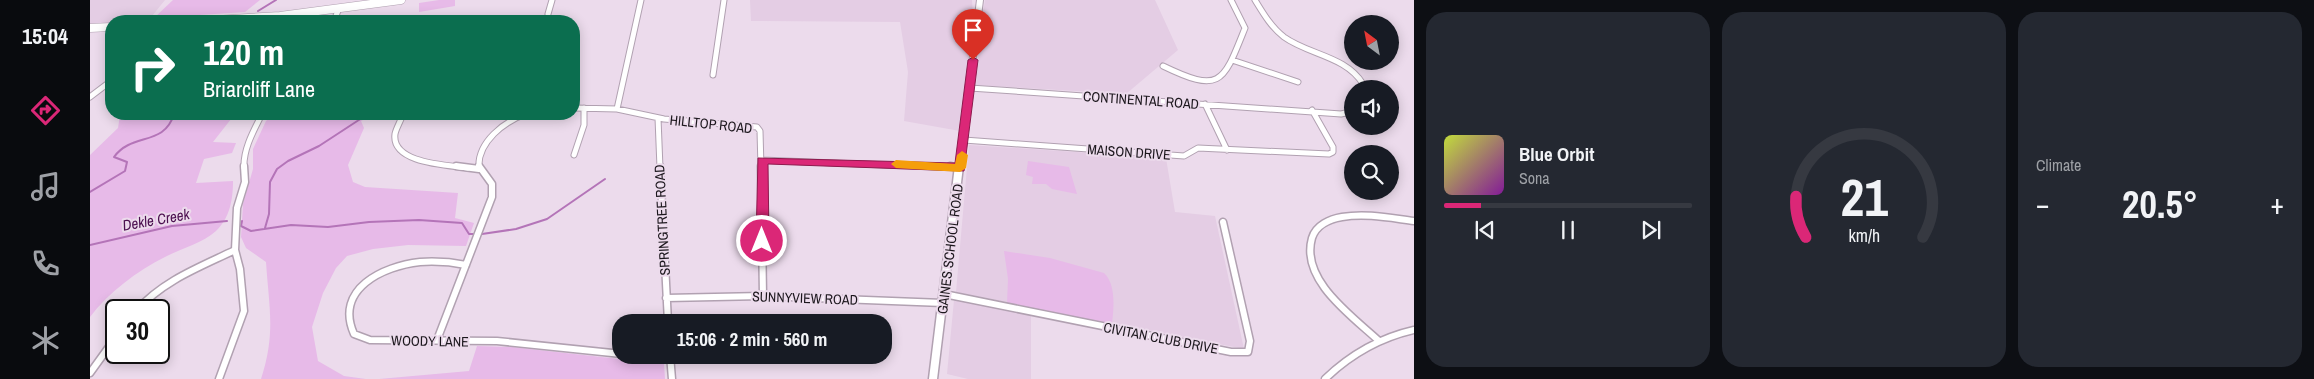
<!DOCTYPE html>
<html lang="en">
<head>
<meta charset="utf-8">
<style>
  body { margin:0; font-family:"Archivo Narrow",sans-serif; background:#242831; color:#f1f3f6; height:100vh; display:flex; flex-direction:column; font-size:19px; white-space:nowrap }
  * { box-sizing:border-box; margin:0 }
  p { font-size:16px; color:#9ea1a6 }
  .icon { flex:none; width:28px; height:28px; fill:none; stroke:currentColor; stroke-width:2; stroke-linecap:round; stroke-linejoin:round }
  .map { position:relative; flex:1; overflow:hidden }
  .details { display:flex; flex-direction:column; gap:12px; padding:12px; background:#0d0f14; width:900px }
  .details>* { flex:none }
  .top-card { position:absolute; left:15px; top:15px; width:475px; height:105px; border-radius:20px; box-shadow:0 2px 12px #0003; background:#0b6e4f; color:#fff; overflow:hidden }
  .needle { width:32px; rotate:328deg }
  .fabs { position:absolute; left:1254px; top:15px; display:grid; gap:10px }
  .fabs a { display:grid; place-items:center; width:55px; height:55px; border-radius:50%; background:#171b24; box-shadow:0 2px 12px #0003; font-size:25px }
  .speed { position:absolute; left:15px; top:299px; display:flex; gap:10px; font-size:25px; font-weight:700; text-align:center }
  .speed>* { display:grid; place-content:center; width:65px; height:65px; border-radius:50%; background:#171b24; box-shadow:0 2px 12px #0003; line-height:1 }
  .speed .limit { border:2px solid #111; border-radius:8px; background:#fff; color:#111 }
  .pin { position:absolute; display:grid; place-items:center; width:42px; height:42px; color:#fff; margin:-51px -21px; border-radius:50% 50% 50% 0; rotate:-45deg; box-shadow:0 0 5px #0007 }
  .pin .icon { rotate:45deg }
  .me { position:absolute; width:55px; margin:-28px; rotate:0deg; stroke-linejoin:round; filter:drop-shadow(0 0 4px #0008) }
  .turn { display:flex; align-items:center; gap:18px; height:105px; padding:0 15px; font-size:22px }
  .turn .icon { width:65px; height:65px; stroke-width:2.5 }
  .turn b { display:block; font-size:35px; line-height:42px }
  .big { font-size:38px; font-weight:700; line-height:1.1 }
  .details .tile { flex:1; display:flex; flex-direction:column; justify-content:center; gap:8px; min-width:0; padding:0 18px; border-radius:20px; background:#242831 }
  .details .dial { align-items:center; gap:0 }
  .dial svg { height:130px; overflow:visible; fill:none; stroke:#363941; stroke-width:7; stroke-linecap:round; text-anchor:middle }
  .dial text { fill:#f1f3f6; stroke:none }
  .song { display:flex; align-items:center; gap:15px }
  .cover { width:60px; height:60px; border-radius:8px; background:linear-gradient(135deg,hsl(70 70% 55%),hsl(290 70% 35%)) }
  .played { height:5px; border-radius:2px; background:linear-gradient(90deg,#db2777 15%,#363941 15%) }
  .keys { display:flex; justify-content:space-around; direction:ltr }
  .heat { display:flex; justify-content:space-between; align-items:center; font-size:28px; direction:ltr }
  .details .tiles { flex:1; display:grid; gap:12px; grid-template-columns:repeat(3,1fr) }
  .trip { position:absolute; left:522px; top:314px; width:280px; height:50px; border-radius:20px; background:#171b24; box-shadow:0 2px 12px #0003; font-weight:700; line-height:50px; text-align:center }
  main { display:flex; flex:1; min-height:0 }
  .dock { display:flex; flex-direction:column; width:90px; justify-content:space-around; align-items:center; background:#090b0e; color:#9ea1a6 }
  .dock .icon { width:35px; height:35px }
  .dock .selected { color:#db2777 }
  .dock b { font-size:22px; color:#f1f3f6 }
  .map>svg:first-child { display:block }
</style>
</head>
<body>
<main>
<nav class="dock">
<b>15:04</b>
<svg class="icon selected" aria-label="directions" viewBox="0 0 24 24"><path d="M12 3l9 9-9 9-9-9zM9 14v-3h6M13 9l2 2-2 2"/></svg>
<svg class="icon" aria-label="music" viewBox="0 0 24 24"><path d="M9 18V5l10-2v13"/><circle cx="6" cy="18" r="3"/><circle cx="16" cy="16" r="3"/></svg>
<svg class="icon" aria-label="phone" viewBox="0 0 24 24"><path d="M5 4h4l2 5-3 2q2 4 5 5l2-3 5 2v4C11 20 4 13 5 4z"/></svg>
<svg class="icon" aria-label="climate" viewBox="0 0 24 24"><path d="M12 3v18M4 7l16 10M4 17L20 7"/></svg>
</nav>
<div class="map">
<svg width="1324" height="379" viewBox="0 0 1324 379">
  <rect width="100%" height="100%" fill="#ecdbec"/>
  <path fill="#e4cde4" d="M0 0H75L58 21H21V23L0 24Z
    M660 0H882L883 16 870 131 814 121 818 72 810 22 661 21Z
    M895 0H1065L1088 50 1036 94 886 85 891 24Z
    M879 145 1076 158 1085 212 1125 216 1154 349 866 292Z
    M864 300 941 315V379H878L857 374Z"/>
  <path fill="#e7bae8" d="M83 0H170L155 12 64 18Z
    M349 0H365V6L329 12V3Z
    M28 114H145L123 142 146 143 142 153 114 159 106 183 143 181C143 199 140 218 126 231 113 243 90 249 75 257 47 271 19 292 0 317V155L28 128 30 115Z
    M183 114H284L271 121 274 128 258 165 263 182 275 187 368 193 365 218 384 223 376 246 318 245 283 249 257 256 246 268 233 293 222 327 228 361 254 376 276 379H171C186 333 179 308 176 262L156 248 151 237 153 204 163 169V149L176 121Z
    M938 161 979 167 987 194 962 189 956 184H942L943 177 936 175Z
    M914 251 960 258 1014 273C1026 284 1024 308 1022 323L1018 324 917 303 918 279Z
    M387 346 422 347 574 364 575 379H289L379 371Z"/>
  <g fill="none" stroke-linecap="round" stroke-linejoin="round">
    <path stroke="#b474b8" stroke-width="2" d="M168 11 186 0
      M0 192 35 171 37 162 24 157C42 132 74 147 84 114
      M152 221 151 226 161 231 201 225 238 227 279 222 329 220 372 223 379 234H383
      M175 228 179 214 180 182 187 169 198 161 229 146 278 114
      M392 234 426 229 457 219 515 179
      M0 245 82 226 137 221"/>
    <g stroke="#b1a1b1" stroke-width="7">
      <path id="minor-far1" d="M1165 0C1173 13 1181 27 1194 37 1219 55 1256 56 1273 84L1271 89
        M458 14 462 0
        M244 21 249 8
        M1142 60 1208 82
        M1073 66C1131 94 1133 83 1155 28L1141 0
        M623 75 634 0
        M880 88 1251 114 1260 112 1262 106
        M0 97 21 81
        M1115 104 1137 150
        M484 108 527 109 574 119 667 127 670 131 671 168
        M527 109 551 0
        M568 118 570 168
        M311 119C309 124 306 129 305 134 301 164 359 165 378 168
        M874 140 1094 156 1108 148 1239 154 1243 152V147L1222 110
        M484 155 494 125V108
        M672 160 867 168
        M154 168C153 149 164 130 172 114
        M389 168C387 142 415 121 436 114"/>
    </g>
    <g stroke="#b1a1b1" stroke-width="9">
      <path id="minor" d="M366 166 389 169
        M570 166 578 322
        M671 166 673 296
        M860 166 870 168
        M145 250 147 208 155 182 154 166
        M376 265C361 262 345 261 330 262 293 266 244 289 264 334L280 340 407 341 580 359
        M854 294 1141 352H1158L1160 341 1133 222
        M576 298 673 296 853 303
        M47 310C74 280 110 267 145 250L150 269 154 311 129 379
        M347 340 402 197V184L389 166
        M1289 341C1262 316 1210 280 1222 238 1226 225 1240 219 1252 217 1276 213 1300 218 1324 221
        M580 355 582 379
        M0 373 26 337
        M1235 379C1261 354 1289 338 1324 330"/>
    </g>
    <g stroke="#b1a1b1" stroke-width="8">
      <path id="major-far1" d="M869 168 890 0"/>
    </g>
    <g stroke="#b1a1b1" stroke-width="11">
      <path id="major" d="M843 379 869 166"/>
    </g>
    <g stroke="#b1a1b1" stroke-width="9">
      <path id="highway" d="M109 21 190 16 311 0
        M0 28 21 27"/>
    </g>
    <use href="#minor-far1" stroke="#fff" stroke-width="5"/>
    <use href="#minor" stroke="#fff" stroke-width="6"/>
    <use href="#major-far1" stroke="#fff" stroke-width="6"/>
    <use href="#major" stroke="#fff" stroke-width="8"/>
    <use href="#highway" stroke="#fff" stroke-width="8"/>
  </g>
  <path fill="#db2777" stroke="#8e194d" d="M883 57 888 60 874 171 678 164 679 241 672 246 668 244 666 241 668 158 865 163 878 60Z"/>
  <path fill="#f59e0b" d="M872 151 878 155 876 168 870 172 806 168 801 164 806 160 865 164 867 155Z"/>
  <g text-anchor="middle" stroke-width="4" stroke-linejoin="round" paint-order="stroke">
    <g font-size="14" fill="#1c171d" stroke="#ecdbec">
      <text transform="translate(1051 100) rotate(4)" y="5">CONTINENTAL ROAD</text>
      <text transform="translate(621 124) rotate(6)" y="5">HILLTOP ROAD</text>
      <text transform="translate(1039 152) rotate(4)" y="5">MAISON DRIVE</text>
      <text transform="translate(572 220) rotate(-93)" y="5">SPRINGTREE ROAD</text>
      <text transform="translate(860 249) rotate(-83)" y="5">GAINES SCHOOL ROAD</text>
      <text transform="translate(715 298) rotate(2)" y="5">SUNNYVIEW ROAD</text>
      <text transform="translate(1071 338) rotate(11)" y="5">CIVITAN CLUB DRIVE</text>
      <text transform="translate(340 341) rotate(1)" y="5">WOODY LANE</text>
    </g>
    <g font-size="15" font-style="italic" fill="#4d1151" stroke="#ecdbec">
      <text transform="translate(66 220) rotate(-10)" y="5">Dekle Creek</text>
    </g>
  </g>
</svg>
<div class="fabs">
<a><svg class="needle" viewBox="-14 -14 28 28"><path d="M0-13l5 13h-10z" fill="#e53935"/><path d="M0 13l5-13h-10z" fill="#9ea1a6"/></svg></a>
<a><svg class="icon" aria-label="sound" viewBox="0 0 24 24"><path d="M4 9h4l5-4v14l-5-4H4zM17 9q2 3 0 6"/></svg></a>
<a><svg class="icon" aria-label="search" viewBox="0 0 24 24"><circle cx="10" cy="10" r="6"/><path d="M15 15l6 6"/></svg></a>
</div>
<div class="speed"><div class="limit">30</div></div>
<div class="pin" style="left:883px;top:60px;background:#d93025"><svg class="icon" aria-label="arrive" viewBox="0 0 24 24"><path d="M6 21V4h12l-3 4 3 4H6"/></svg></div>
<svg class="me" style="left:672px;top:241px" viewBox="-20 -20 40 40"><circle r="17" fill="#db2777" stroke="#fff" stroke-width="3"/><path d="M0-11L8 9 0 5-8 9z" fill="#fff"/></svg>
<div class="trip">15:06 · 2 min · 560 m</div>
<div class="top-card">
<div class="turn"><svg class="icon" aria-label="right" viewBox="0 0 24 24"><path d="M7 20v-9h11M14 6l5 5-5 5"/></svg><div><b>120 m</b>Briarcliff Lane</div></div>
</div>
</div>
<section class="details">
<div class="tiles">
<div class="tile">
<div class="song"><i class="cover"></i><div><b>Blue Orbit</b><p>Sona</p></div></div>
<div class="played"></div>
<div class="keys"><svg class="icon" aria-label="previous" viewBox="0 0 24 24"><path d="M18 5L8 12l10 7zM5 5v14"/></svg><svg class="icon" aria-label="pause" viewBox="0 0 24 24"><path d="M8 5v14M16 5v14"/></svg><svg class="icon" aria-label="next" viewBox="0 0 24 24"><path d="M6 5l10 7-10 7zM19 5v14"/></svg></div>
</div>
<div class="tile dial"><svg viewBox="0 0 100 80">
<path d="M14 69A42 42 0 1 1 86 69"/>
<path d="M14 69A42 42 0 0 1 8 44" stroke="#db2777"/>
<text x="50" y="56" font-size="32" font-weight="700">21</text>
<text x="50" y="72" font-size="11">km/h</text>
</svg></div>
<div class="tile"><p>Climate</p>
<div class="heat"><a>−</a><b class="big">20.5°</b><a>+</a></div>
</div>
</div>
</section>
</main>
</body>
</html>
